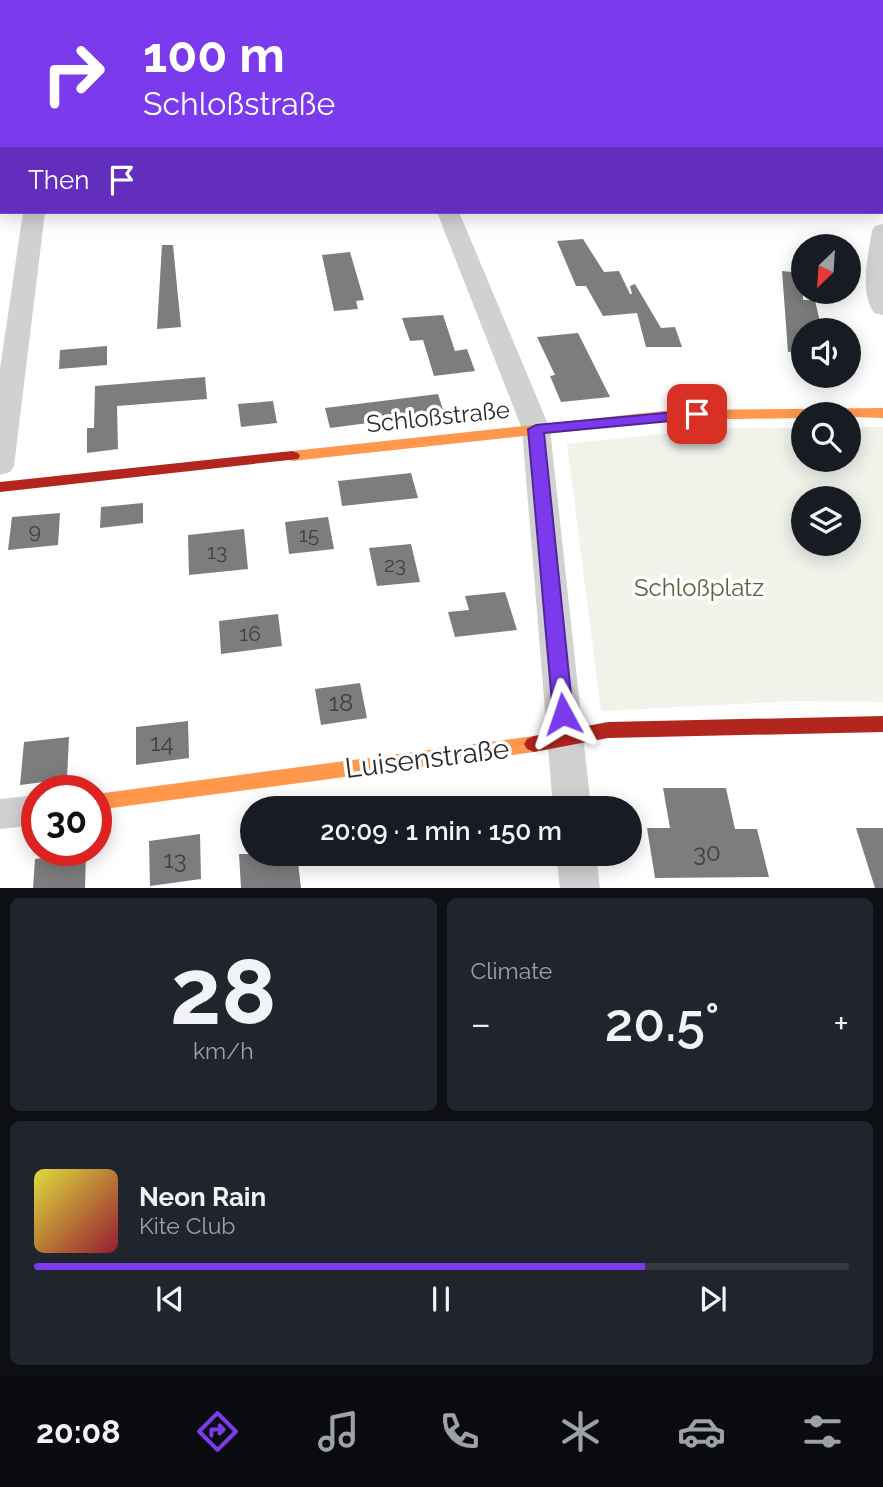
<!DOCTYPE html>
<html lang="en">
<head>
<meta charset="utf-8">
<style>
  body { margin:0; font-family:Raleway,sans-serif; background:#20242c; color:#f1f3f6; height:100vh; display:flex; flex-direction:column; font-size:26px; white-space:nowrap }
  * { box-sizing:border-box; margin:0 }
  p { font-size:23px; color:#9ea1a6 }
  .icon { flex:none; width:38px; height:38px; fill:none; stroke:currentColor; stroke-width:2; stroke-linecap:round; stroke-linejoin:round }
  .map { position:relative; height:888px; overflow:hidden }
  .side { display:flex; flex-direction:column; gap:10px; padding:10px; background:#0d0f14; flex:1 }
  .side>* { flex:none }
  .guide { position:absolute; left:0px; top:0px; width:884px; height:214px; box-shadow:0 4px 18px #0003; background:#7c3aed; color:#fff; overflow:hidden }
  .needle { width:46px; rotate:205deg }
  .tools { position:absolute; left:791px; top:234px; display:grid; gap:14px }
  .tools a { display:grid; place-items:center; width:70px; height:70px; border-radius:50%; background:#171b24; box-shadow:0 4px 18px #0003; font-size:35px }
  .speed { position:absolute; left:21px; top:775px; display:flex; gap:14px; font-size:35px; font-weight:700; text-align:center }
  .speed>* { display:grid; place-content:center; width:91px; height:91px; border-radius:50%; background:#171b24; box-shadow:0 4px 18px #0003; line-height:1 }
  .speed .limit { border:10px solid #d22; background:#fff; color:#111 }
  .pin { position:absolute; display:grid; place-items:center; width:60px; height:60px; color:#fff; margin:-30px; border-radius:14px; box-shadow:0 4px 10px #0006 }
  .me { position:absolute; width:77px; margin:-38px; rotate:355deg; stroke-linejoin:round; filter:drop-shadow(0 0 5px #0008) }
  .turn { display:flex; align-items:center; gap:24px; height:147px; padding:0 28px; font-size:32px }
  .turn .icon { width:91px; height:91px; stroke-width:2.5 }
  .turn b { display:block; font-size:49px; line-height:60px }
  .then { display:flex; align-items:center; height:66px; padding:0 28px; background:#0003; gap:14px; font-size:26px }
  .big { font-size:52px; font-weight:600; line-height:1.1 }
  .side .widget { flex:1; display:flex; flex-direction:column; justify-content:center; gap:10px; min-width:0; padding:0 24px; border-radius:10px; background:#20242c }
  .side .dial { align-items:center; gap:0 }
  .dial b { font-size:91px; line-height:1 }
  .song { display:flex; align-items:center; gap:21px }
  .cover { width:84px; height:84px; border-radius:10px; background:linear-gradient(135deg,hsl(60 70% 55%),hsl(350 70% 35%)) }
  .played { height:7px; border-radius:4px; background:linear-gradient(90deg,#7c3aed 75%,#363941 75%) }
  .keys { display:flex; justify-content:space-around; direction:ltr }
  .heat { display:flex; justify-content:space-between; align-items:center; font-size:38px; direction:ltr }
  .side .tiles { flex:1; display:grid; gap:10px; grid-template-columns:1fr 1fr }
  .widget:last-child { grid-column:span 2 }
  .trip { position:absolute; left:240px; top:796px; width:402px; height:70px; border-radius:35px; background:#171b24; box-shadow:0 4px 18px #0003; font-weight:600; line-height:70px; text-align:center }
  .tab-bar { display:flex; height:112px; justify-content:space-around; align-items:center; background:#090b0e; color:#9ea1a6 }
  .tab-bar .icon { width:49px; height:49px }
  .tab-bar .on { color:#7c3aed }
  .tab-bar b { font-size:32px; color:#f1f3f6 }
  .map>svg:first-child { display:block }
</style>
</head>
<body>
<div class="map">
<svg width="883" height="889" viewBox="0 0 883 889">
  <rect width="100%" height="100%" fill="#fff"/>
  <path fill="#f1f3eb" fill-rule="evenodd" d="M0 0H883V197L882 2H2V8Z
    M849 427H883V702L797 701 601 711 567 444 718 428H803V460H849ZM803 499H849V544H803Z"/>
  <path fill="#7d7d7d" d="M583 239 604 272 619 271 630 294H632L630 286 635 284 661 328 675 327 682 347H646L637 313 603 316 586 286H576L557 241Z
    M162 245H173L181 327 157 329Z
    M350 252 364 300 356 301 358 309 334 311 322 255Z
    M782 271 803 273V300H815L822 331H804L803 327V351L788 352Z
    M443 315 455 351 467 349 475 371 434 376 423 340 410 341 402 318Z
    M578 333 610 397 561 402 550 376 555 375 537 337Z
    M107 346V365L59 369 60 350Z
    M205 377 207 399 117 406 118 449 87 453V428H94L95 386Z
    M438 394 444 413 330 428 325 408Z
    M273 401 277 423 241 427 238 404Z
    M411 473 418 498 342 506 338 481Z
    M143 503V523L100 528 101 507Z
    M60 513 58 545 8 550 12 517Z
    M328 517 334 549 289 554 285 522Z
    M244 529 248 569 189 575 188 535Z
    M411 544 420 582 377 586 369 548Z
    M505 592 517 630 455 637 448 612 469 610 465 596Z
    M278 614 282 646 221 654 219 621Z
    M360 683 367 718 321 725 315 689Z
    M188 721 189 758 136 765V727Z
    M69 737 67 779 20 785 24 742Z
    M663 788H726L735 829H757L769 877 655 878 647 828H670Z
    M856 828H883V888H875Z
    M200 834 201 879 150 886 149 841Z
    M86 852 85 888H33L35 859Z
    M239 854H297L301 888H241Z"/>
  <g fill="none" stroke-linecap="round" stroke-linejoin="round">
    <path stroke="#d1d1d1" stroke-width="2.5" stroke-dasharray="2.5 2.5" stroke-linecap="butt" d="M78 0 103 2
      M180 2 182 0
      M219 2 230 0"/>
    <path fill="#d1d1d1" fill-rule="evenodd" d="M0 50H2V60H0Z
      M0 175H2V187H0Z
      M23 212H45L14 466 10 472 0 475V369Z
      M437 212H459L550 429 591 808H553L522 429Z
      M883 224V315L874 313C859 291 868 256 872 231L875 226Z
      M37 795V825L0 829V799Z
      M556 854H596L600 889H560Z"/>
    <path fill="#ff974d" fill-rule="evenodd" d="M0 91H2V97H0Z
      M882 171H883V177H882Z
      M883 408V418L803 415V418L673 420 292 461 284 456 292 451 673 410Z
      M534 736 541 739 544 744 541 749 534 752 96 810V794Z"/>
    <path fill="#b3261e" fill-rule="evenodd" d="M292 451 298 453 300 456 298 459 0 492V482Z
      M883 716V732L608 738 534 752 527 749 524 744 527 739 534 736 608 722Z"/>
  </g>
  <path fill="#7c3aed" stroke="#51269a" stroke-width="2" d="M697 410 705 414 702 418 544 433 573 714 570 719 563 721 556 719 553 714 528 429 536 425Z"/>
  <g text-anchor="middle" stroke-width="7" stroke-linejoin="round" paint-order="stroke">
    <g font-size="21" fill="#404040">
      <text x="35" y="538">9</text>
      <text x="309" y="542">15</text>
      <text x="217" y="559">13</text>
      <text x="395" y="572">23</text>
      <text x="250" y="641">16</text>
    </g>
    <g font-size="24" fill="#2c2c2c" stroke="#fff">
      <text transform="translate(438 417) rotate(-6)" y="8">Schloßstraße</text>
    </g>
    <g font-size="24" fill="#5a643c" stroke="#fff">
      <text x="699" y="596">Schloßplatz</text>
    </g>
    <g font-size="24" fill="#404040">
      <text x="341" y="711">18</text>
      <text x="162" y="751">14</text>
      <text x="707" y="861">30</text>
      <text x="175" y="868">13</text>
    </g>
    <g font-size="28" fill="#2c2c2c" stroke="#fff">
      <text transform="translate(427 758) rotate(-7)" y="10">Luisenstraße</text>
    </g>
  </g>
</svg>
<div class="tools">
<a><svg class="needle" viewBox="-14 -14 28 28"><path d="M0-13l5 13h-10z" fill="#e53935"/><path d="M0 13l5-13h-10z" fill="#9ea1a6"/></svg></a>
<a><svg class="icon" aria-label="sound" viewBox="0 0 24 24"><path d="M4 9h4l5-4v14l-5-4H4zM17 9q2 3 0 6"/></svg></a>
<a><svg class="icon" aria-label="search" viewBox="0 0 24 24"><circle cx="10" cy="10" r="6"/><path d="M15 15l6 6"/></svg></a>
<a><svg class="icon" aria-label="layers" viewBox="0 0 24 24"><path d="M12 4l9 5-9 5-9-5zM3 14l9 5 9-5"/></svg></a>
</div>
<div class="speed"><div class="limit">30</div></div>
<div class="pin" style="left:697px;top:414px;background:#d93025"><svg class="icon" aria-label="arrive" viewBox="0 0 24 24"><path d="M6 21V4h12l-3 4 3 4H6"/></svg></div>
<svg class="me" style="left:563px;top:714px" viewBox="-20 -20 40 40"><path d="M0-17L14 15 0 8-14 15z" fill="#7c3aed" stroke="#fff" stroke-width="4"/></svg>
<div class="trip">20:09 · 1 min · 150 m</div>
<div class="guide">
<div class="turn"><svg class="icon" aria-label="right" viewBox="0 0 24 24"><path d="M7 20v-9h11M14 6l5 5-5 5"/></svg><div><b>100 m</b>Schloßstraße</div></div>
<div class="then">Then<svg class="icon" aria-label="arrive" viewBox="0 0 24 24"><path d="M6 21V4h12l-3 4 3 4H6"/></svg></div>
</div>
</div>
<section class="side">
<div class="tiles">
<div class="widget dial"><b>28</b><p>km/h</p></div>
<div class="widget"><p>Climate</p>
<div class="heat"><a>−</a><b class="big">20.5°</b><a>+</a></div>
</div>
<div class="widget">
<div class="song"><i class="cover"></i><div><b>Neon Rain</b><p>Kite Club</p></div></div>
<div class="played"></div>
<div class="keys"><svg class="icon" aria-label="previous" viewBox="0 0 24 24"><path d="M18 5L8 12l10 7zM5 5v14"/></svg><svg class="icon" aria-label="pause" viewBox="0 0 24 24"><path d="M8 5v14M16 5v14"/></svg><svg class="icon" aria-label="next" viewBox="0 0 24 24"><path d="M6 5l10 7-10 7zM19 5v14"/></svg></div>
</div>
</div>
</section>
<nav class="tab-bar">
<b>20:08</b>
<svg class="icon on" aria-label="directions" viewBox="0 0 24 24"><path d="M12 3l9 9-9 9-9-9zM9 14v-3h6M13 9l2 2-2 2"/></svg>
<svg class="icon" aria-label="music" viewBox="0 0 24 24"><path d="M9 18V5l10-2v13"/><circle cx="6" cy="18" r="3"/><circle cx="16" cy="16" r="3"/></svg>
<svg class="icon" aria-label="phone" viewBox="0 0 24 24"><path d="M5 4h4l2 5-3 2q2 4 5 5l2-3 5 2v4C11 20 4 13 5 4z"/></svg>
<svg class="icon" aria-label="climate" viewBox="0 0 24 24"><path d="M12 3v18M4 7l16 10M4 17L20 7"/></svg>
<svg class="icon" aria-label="car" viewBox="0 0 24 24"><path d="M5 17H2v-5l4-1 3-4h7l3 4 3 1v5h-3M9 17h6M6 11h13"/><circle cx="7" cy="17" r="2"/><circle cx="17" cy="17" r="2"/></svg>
<svg class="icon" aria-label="filters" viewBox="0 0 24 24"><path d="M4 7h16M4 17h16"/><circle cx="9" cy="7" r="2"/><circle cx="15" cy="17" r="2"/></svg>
</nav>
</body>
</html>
